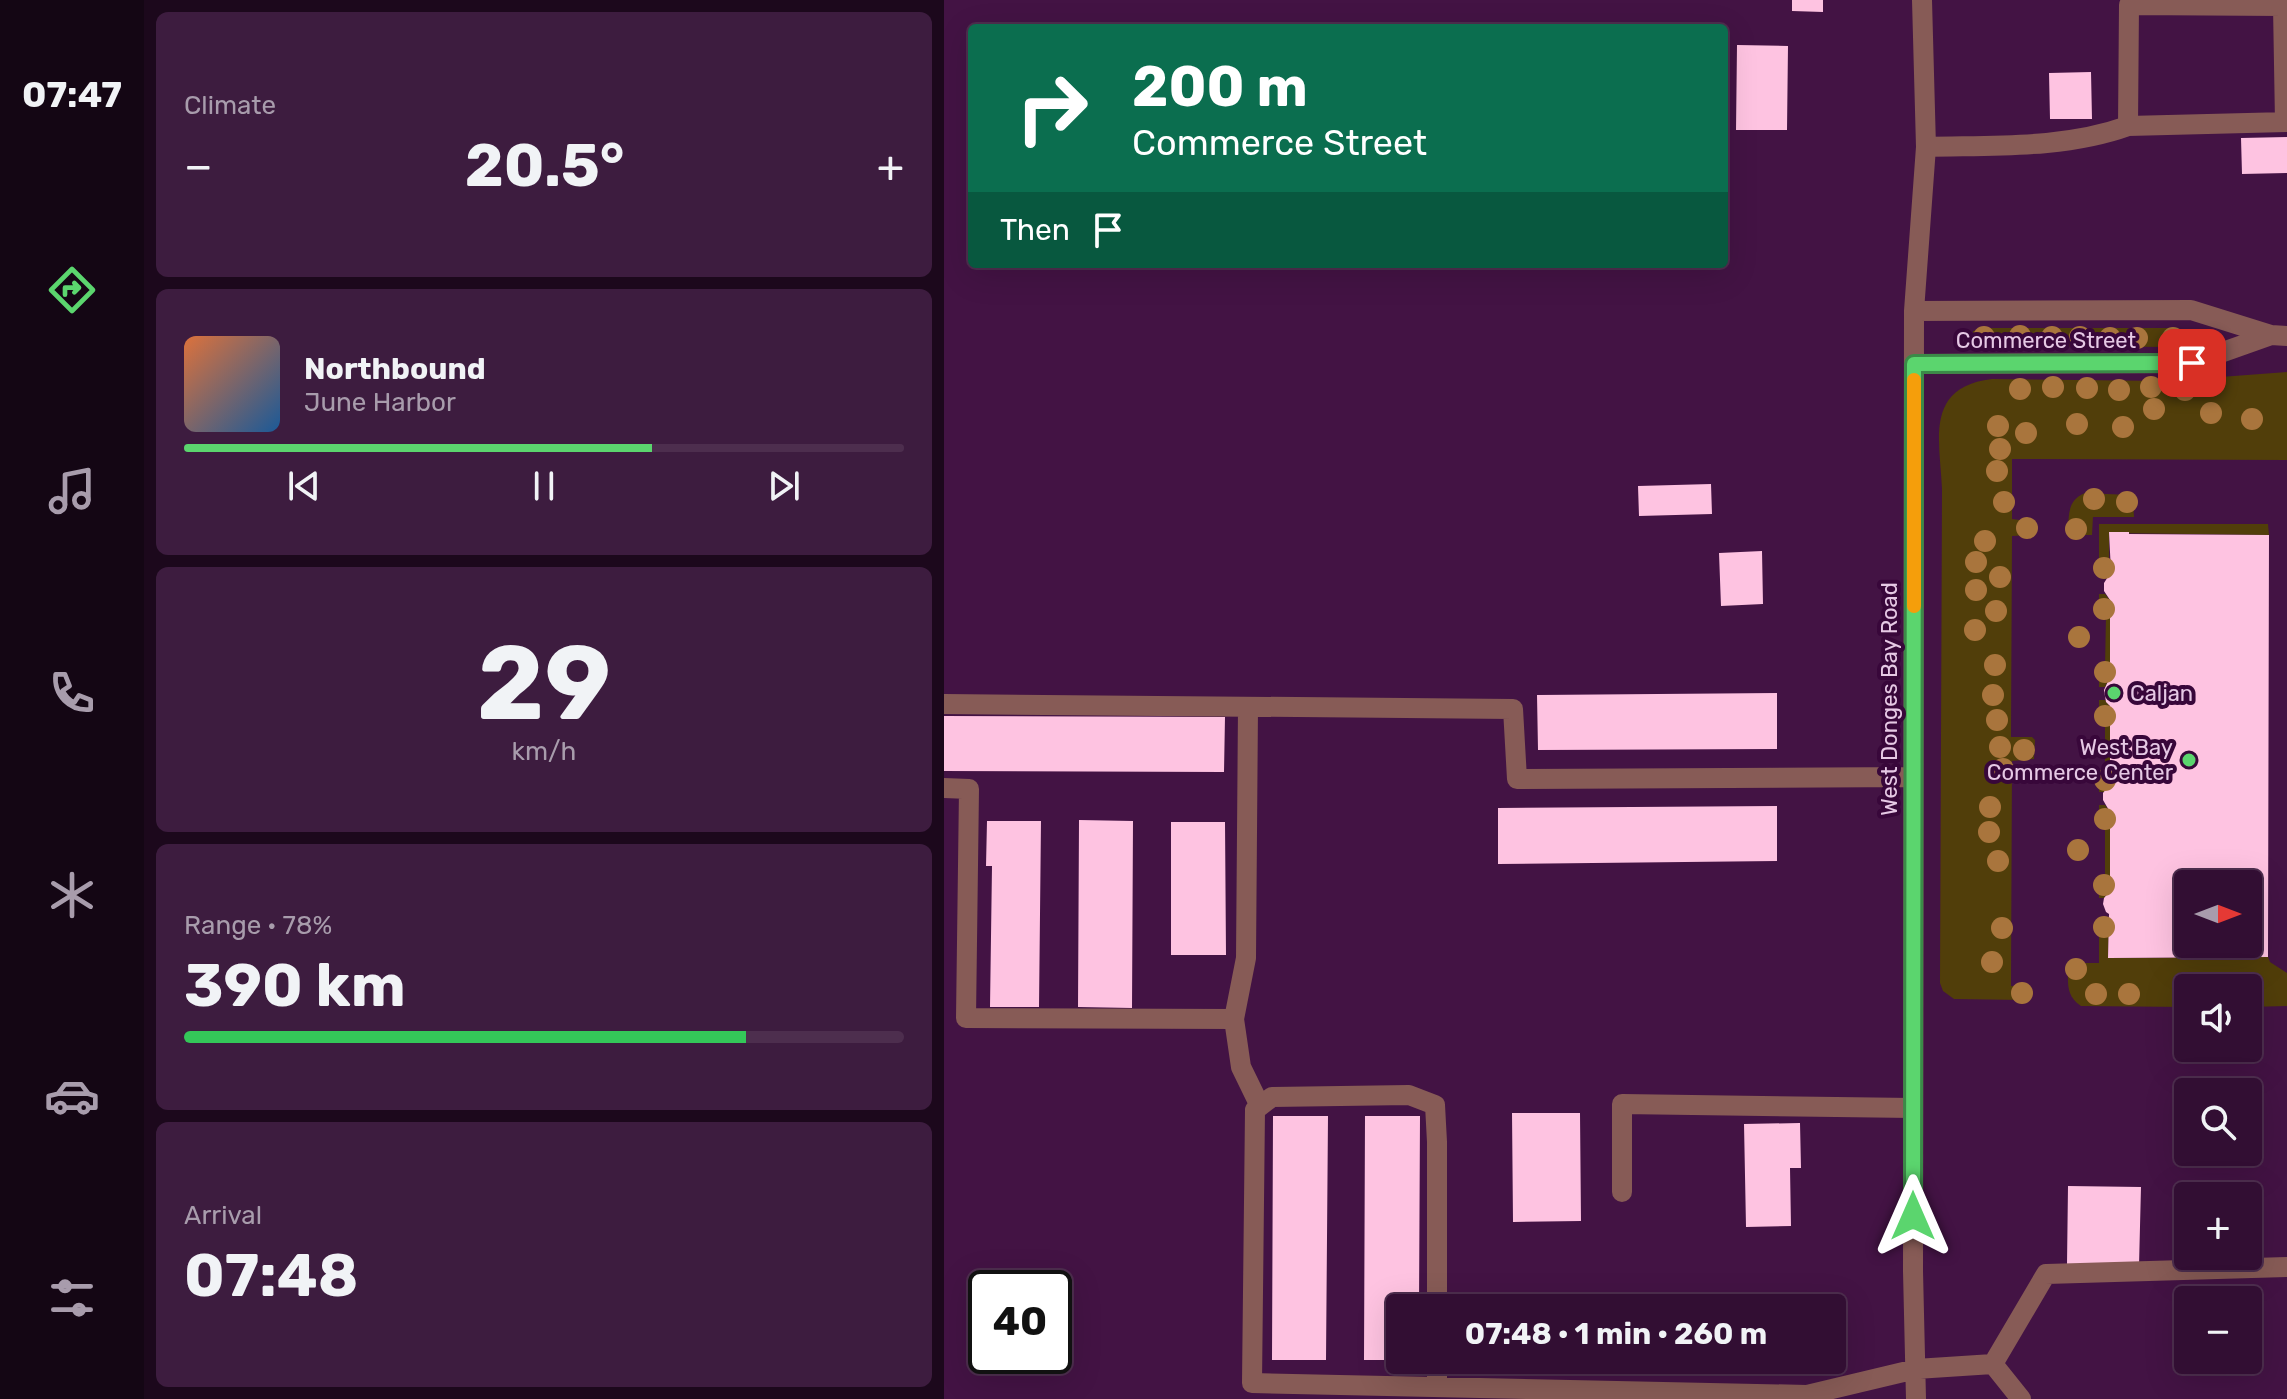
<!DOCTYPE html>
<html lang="en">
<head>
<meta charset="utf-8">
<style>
  body { margin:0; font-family:Rubik,sans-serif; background:#3d1c3f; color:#f1f3f6; height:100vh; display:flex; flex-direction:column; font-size:30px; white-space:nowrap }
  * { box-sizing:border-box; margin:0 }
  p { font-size:26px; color:#a89cac }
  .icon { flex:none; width:44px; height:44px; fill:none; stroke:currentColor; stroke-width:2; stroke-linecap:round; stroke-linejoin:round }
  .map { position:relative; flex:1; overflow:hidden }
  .sheet { display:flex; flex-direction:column; gap:12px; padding:12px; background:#1c081c; width:800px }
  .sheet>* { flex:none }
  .hud { position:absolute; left:24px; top:24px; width:760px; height:244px; border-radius:8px; box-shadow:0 8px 32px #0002,0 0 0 2px #4d2e4e; background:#0b6e4f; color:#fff; overflow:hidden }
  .needle { width:52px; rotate:90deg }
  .tools { position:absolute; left:1230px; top:870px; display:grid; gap:16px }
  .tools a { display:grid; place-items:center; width:88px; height:88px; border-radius:8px; background:#320e33; box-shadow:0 8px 32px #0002,0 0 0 2px #4d2e4e; font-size:40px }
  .speed { position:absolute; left:24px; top:1270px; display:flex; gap:16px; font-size:40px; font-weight:700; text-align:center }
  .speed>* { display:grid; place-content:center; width:104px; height:104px; border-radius:50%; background:#320e33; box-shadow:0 8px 32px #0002,0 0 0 2px #4d2e4e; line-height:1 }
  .speed .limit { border:4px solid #111; border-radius:12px; background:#fff; color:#111 }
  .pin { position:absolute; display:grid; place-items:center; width:68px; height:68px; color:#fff; margin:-34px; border-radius:16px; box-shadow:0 4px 12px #0006 }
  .me { position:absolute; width:88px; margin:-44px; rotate:0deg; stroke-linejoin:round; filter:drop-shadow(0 0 6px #0008) }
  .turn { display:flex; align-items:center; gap:28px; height:168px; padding:0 32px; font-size:36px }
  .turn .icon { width:104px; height:104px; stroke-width:2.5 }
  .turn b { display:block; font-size:56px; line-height:68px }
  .then { display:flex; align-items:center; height:76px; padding:0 32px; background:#0003; gap:16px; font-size:30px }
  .big { font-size:60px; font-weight:700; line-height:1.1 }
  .sheet .card { flex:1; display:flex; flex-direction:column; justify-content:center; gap:12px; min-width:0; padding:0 28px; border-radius:12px; background:#3d1c3f }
  .sheet .dial { align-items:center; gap:0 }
  .dial b { font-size:104px; line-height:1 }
  .song { display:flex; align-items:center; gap:24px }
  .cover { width:96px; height:96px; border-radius:12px; background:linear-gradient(135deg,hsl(20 70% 55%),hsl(210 70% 35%)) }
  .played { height:8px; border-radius:4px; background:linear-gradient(90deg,#5bd56e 65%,#4d2e4e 65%) }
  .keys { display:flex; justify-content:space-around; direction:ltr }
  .heat { display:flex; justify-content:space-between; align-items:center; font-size:44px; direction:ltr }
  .charge { height:12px; border-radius:6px; background:linear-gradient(90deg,#34c759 78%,#4d2e4e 0) }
  .trip { position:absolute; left:442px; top:1294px; width:460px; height:80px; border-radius:8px; background:#320e33; box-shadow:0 8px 32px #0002,0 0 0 2px #4d2e4e; font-weight:700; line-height:80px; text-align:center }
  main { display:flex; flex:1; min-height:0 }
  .dock { display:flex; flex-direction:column; width:144px; justify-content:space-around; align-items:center; background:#140614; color:#a89cac }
  .dock .icon { width:56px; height:56px }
  .dock .on { color:#5bd56e }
  .dock b { font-size:36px; color:#f1f3f6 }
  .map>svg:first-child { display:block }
</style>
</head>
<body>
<main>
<nav class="dock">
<b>07:47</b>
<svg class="icon on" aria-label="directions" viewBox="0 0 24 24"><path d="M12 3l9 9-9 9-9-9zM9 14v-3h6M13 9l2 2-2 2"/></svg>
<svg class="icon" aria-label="music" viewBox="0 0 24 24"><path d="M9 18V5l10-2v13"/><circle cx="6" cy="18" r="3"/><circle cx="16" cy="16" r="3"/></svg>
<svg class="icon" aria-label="phone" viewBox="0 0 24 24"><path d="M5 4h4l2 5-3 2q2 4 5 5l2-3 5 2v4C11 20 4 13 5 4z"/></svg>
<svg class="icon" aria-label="climate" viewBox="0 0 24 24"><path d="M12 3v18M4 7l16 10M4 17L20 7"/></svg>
<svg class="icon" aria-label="car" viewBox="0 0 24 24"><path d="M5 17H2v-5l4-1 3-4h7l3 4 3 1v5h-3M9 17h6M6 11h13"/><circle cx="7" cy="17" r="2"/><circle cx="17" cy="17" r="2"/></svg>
<svg class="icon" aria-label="filters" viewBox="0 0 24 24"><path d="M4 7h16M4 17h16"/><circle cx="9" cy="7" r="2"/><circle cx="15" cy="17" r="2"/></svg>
</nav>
<section class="sheet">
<div class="card"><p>Climate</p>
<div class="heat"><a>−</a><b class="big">20.5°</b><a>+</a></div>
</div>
<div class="card">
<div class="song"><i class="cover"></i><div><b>Northbound</b><p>June Harbor</p></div></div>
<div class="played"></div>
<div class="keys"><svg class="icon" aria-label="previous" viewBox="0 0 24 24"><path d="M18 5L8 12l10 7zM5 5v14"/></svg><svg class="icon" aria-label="pause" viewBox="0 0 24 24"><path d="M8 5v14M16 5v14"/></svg><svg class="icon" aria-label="next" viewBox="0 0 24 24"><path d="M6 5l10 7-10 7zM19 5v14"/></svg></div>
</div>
<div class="card dial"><b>29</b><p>km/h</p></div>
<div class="card"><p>Range · 78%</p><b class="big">390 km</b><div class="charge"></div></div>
<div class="card"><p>Arrival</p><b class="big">07:48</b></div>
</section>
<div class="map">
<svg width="1343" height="1399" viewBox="0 0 1343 1399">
  <rect width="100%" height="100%" fill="#431344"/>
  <path fill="#513e0a" d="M1043 328H1234L1240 332V345L1233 347 1032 346 1029 344V331Z
    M1343 372V460L1068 459V519L1092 522V531L1088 535 1068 536 1067 737H1088L1091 740 1090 759 1068 761 1067 986 1083 987 1086 995 1079 1000 1010 999 999 991 996 983 998 489C996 441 980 387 1048 379L1223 381Z
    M1141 493 1185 495 1189 500 1190 517H1149L1148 535H1128L1124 529C1125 513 1124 500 1141 493Z
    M1155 524H1324L1325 535 1165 533V559H1155Z
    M1155 594H1161L1166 600V677L1161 687H1155V674L1161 668 1162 614 1155 611Z
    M1155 700H1161L1166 706V784L1160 792H1155V781L1161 775V723L1158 717 1155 716Z
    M1155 805H1161L1166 812V891L1160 898H1155V885L1161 880V827L1155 821Z
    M1165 931 1164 958 1324 957 1326 962 1343 973V1006L1304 1007V988H1244V1007L1137 1006C1122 996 1124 984 1124 968L1129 963H1155V936L1160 932Z"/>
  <path fill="#fec3e1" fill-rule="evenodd" d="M848 0H879V12L848 11Z
    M793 45 844 46 843 130H792Z
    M1147 72 1148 119H1106L1105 73Z
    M1343 137V173L1298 174 1297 138Z
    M767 484 768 514 695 516 694 486Z
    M1165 532H1185V534L1325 535 1324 957 1164 958 1165 914 1162 912 1159 904 1160 898 1166 891V812L1159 800V793L1166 784V706L1162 702 1160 690 1166 677V600L1160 591V583L1167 572ZM1244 884H1304V944H1244Z
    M818 551 819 604 777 606 775 553Z
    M833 693V749L594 750 593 695Z
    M0 716 281 717 280 772 0 771Z
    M833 806V861L554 864V808Z
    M135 820 189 821 188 1008 134 1007Z
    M43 821H97L95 1007H46L48 866H42Z
    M227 822H281L282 955H227Z
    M568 1113H636L637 1221 569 1222Z
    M329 1116H384L382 1360H328Z
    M421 1116H476L475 1308H456V1360H420Z
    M856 1123 857 1168H846L847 1226 802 1227 800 1124Z
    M1124 1186 1197 1187 1195 1266 1123 1264Z
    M507 1303 734 1305V1308H507Z"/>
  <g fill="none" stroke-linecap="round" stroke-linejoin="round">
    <path stroke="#875b56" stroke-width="20" d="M1184 126 1185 5 1339 6 1341 122
      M982 147C1049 145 1120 149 1184 126L1343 122
      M970 311 1247 310 1327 335 1343 336
      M970 364 1248 363 1327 335
      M0 704 569 709 573 779 969 777
      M0 788 25 789 22 1018 290 1019 297 1067 316 1106
      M290 1019 302 958 304 707
      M678 1192V1104L969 1108
      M493 1308V1142L491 1105 465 1095 328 1097 311 1110 308 1383 863 1395 972 1369 1049 1364
      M1049 1364 1102 1274 1343 1267
      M1049 1364 1077 1399
      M493 1387V1360
      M972 1399 969 1271 970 311 982 147 978 0"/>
  </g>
  <g fill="#a9753d">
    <circle cx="1076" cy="336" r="11"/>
    <circle cx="1040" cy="337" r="11"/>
    <circle cx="1108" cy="337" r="11"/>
    <circle cx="1136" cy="337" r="11"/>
    <circle cx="1166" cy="338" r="11"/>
    <circle cx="1193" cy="338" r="11"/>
    <circle cx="1229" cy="338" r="11"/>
    <circle cx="1109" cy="387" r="11"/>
    <circle cx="1207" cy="387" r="11"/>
    <circle cx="1143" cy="388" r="11"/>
    <circle cx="1076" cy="389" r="11"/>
    <circle cx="1175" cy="390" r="11"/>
    <circle cx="1241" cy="390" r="11"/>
    <circle cx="1210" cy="409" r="11"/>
    <circle cx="1267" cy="413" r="11"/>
    <circle cx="1308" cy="419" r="11"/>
    <circle cx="1133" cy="424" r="11"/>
    <circle cx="1054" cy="426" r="11"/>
    <circle cx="1179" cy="427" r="11"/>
    <circle cx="1082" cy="433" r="11"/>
    <circle cx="1056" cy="449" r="11"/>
    <circle cx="1053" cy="471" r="11"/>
    <circle cx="1150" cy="499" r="11"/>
    <circle cx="1060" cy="502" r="11"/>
    <circle cx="1183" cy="502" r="11"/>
    <circle cx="1083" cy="528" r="11"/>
    <circle cx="1132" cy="529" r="11"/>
    <circle cx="1041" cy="541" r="11"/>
    <circle cx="1032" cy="562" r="11"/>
    <circle cx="1160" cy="568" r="11"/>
    <circle cx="1056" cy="577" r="11"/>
    <circle cx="1032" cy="590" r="11"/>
    <circle cx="1160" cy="609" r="11"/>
    <circle cx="1052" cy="611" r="11"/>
    <circle cx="1031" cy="630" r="11"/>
    <circle cx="1135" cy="637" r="11"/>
    <circle cx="1051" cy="665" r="11"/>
    <circle cx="1161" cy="672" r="11"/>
    <circle cx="1049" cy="695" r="11"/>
    <circle cx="1161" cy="716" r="11"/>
    <circle cx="1053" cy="720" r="11"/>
    <circle cx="1056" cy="747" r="11"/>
    <circle cx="1080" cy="750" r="11"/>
    <circle cx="1059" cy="769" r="11"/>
    <circle cx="1161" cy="780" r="11"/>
    <circle cx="1046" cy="807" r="11"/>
    <circle cx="1161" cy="819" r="11"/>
    <circle cx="1045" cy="832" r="11"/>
    <circle cx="1134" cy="850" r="11"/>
    <circle cx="1054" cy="861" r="11"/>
    <circle cx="1160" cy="885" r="11"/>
    <circle cx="1160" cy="927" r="11"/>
    <circle cx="1058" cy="928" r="11"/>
    <circle cx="1048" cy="962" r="11"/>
    <circle cx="1132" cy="969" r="11"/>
    <circle cx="1078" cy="993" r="11"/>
    <circle cx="1152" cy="994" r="11"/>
    <circle cx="1185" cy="994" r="11"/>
  </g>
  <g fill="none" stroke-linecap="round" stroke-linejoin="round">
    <g stroke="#3b8a48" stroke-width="20">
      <path id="route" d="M969 1216 970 364 1248 363"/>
    </g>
    <use href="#route" stroke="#5bd56e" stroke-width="14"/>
    <path stroke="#f59e0b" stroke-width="14" d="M970 606V380"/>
  </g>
  <g fill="#5bd56e" stroke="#38073a" stroke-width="3">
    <circle cx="1170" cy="693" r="8"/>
    <circle cx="1245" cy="760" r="8"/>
  </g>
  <g text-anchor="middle" stroke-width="8" stroke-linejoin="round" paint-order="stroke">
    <g font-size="22" fill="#e6c9e5" stroke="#38073a">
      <text x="1102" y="348">Commerce Street</text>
      <text transform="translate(945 699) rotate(-90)" y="8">West Donges Bay Road</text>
    </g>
    <g font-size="22" fill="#e6c9e5" stroke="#38073a" text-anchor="start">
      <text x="1186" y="701">Caljan</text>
      <text x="1229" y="755" text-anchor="end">West Bay<tspan x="1229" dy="25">Commerce Center</tspan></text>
    </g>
  </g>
</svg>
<div class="tools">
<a><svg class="needle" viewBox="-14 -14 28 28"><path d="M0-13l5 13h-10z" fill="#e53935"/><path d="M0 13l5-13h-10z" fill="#a89cac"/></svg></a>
<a><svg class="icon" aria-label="sound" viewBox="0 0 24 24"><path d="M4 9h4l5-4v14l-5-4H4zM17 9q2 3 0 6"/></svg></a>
<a><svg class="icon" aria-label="search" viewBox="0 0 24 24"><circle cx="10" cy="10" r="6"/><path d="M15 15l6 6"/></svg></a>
<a>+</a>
<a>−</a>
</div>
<div class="speed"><div class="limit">40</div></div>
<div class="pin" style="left:1248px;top:363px;background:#d93025"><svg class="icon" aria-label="arrive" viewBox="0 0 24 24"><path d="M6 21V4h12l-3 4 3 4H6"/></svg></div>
<svg class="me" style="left:969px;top:1216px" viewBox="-20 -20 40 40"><path d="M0-17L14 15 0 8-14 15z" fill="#5bd56e" stroke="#fff" stroke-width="4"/></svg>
<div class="trip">07:48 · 1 min · 260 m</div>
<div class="hud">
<div class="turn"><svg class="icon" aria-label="right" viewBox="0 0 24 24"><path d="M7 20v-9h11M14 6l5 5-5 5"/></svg><div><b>200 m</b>Commerce Street</div></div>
<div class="then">Then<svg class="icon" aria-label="arrive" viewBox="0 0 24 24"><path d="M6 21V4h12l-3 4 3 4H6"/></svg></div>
</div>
</div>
</main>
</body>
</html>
